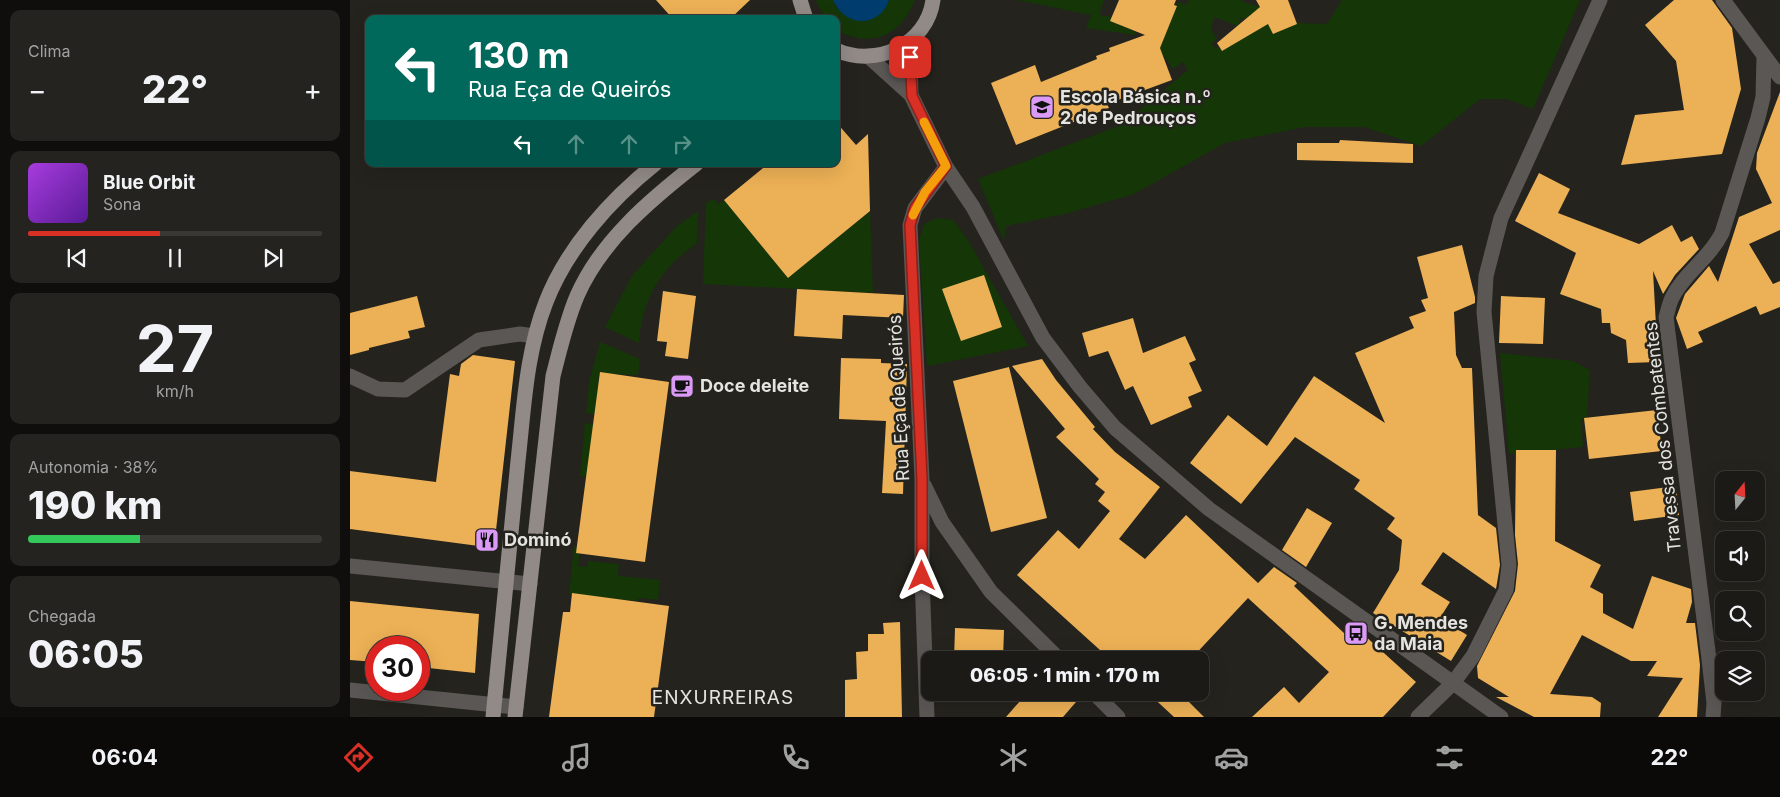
<!DOCTYPE html>
<html lang="pt">
<head>
<meta charset="utf-8">
<style>
  body { margin:0; font-family:Inter,sans-serif; background:#24231f; color:#f1f3f6; height:100vh; display:flex; flex-direction:column; font-size:19px; white-space:nowrap }
  * { box-sizing:border-box; margin:0 }
  p { font-size:16px; color:#a0a1a1 }
  .icon { flex:none; width:28px; height:28px; fill:none; stroke:currentColor; stroke-width:2; stroke-linecap:round; stroke-linejoin:round }
  .map { position:relative; flex:1; overflow:hidden }
  .drawer { display:flex; flex-direction:column; gap:10px; padding:10px; background:#0f0e0c; width:350px }
  .drawer>* { flex:none }
  .guide { position:absolute; left:15px; top:15px; width:475px; height:152px; border-radius:10px; box-shadow:0 5px 20px #0002,0 0 0 1px #393835; background:#00695c; color:#fff; overflow:hidden }
  .needle { width:32px; rotate:18deg }
  .fabs { position:absolute; left:1365px; top:471px; display:grid; gap:10px }
  .fabs a { display:grid; place-items:center; width:50px; height:50px; border-radius:10px; background:#1b1a16; box-shadow:0 5px 20px #0002,0 0 0 1px #393835; font-size:25px }
  .speed { position:absolute; left:15px; top:636px; display:flex; gap:10px; font-size:25px; font-weight:700; text-align:center }
  .speed>* { display:grid; place-content:center; width:65px; height:65px; border-radius:50%; background:#1b1a16; box-shadow:0 5px 20px #0002,0 0 0 1px #393835; line-height:1 }
  .speed .limit { border:8px solid #d22; background:#fff; color:#111 }
  .pin { position:absolute; display:grid; place-items:center; width:42px; height:42px; color:#fff; margin:-21px; border-radius:10px; box-shadow:0 2px 8px #0006 }
  .me { position:absolute; width:55px; margin:-28px; rotate:0deg; stroke-linejoin:round; filter:drop-shadow(0 0 4px #0008) }
  .turn { display:flex; align-items:center; gap:18px; height:105px; padding:0 20px; font-size:22px }
  .turn .icon { width:65px; height:65px; stroke-width:2.5 }
  .turn b { display:block; font-size:35px; line-height:42px }
  .lanes { display:flex; align-items:center; height:48px; padding:0 20px; background:#0003; justify-content:center; gap:25px; direction:ltr }
  .lanes .off { opacity:.35 }
  .big { font-size:38px; font-weight:800; line-height:1.1 }
  .drawer .widget { flex:1; display:flex; flex-direction:column; justify-content:center; gap:8px; min-width:0; padding:0 18px; border-radius:10px; background:#24231f }
  .drawer .dial { align-items:center; gap:0 }
  .dial b { font-size:65px; line-height:1 }
  .song { display:flex; align-items:center; gap:15px }
  .cover { width:60px; height:60px; border-radius:8px; background:linear-gradient(135deg,hsl(280 70% 55%),hsl(270 70% 35%)) }
  .played { height:5px; border-radius:2px; background:linear-gradient(90deg,#d93025 45%,#393835 45%) }
  .keys { display:flex; justify-content:space-around; direction:ltr }
  .heat { display:flex; justify-content:space-between; align-items:center; font-size:28px; direction:ltr }
  .charge { height:8px; border-radius:4px; background:linear-gradient(90deg,#34c759 38%,#393835 0) }
  .trip { position:absolute; left:571px; top:651px; width:288px; height:50px; border-radius:10px; background:#1b1a16; box-shadow:0 5px 20px #0002,0 0 0 1px #393835; font-weight:800; line-height:50px; text-align:center }
  .dock { display:flex; height:80px; justify-content:space-around; align-items:center; background:#0b0a09; color:#a0a1a1 }
  .dock .icon { width:35px; height:35px }
  .dock .current { color:#d93025 }
  .dock b { font-size:22px; color:#f1f3f6 }
  main { display:flex; flex:1; min-height:0 }
  .map>svg:first-child { display:block }
</style>
</head>
<body>
<main>
<section class="drawer">
<div class="widget"><p>Clima</p>
<div class="heat"><a>−</a><b class="big">22°</b><a>+</a></div>
</div>
<div class="widget">
<div class="song"><i class="cover"></i><div><b>Blue Orbit</b><p>Sona</p></div></div>
<div class="played"></div>
<div class="keys"><svg class="icon" aria-label="previous" viewBox="0 0 24 24"><path d="M18 5L8 12l10 7zM5 5v14"/></svg><svg class="icon" aria-label="pause" viewBox="0 0 24 24"><path d="M8 5v14M16 5v14"/></svg><svg class="icon" aria-label="next" viewBox="0 0 24 24"><path d="M6 5l10 7-10 7zM19 5v14"/></svg></div>
</div>
<div class="widget dial"><b>27</b><p>km/h</p></div>
<div class="widget"><p>Autonomia · 38%</p><b class="big">190 km</b><div class="charge"></div></div>
<div class="widget"><p>Chegada</p><b class="big">06:05</b></div>
</section>
<div class="map">
<svg width="1430" height="717" viewBox="0 0 1430 717">
  <rect width="100%" height="100%" fill="#24231d"/>
  <path fill="#153708" d="M466 0H483L486 8 539 0H565C550 36 522 49 486 30V19H475Z
    M667 0H754L749 15 762 17 760 21 786 32 785 35 736 28 741 15Z
    M839 0H889L910 7 896 19 891 17 888 26 864 17 861 30 867 38 861 45 873 50C889 41 901 29 917 22L924 34 947 23 977 24 992 0H1230L1183 109 1157 99H1130L1071 146 1014 127H955L875 143 784 194 715 214 656 226 654 241 628 179 771 125 838 70 833 62 823 69 800 37 812 42 828 2 837 5Z
    M364 199 368 204 374 200 438 278 520 211 523 293 353 284 356 203Z
    M348 211 347 243C311 268 292 298 289 343L255 327 282 276 326 227Z
    M587 218 603 220 618 240 678 346 577 366 569 241 574 224Z
    M250 342 290 359 288 375 249 374 246 414 236 413 239 382Z
    M1150 353 1223 361 1240 370 1237 417 1231 419 1233 447 1159 454Z
    M235 423 244 424 239 477 230 476Z
    M224 546 230 547 228 566 237 567 238 561 269 564 268 576 310 580 308 600 289 598 287 601 219 594Z"/>
  <path fill="#003c6d" d="M483 0H539C529 29 494 27 483 0Z"/>
  <path fill="#ecb056" d="M306 0H400L380 19H323Z
    M769 0H826L824 5 827 6 810 48 822 80 757 104 759 108 666 145 641 83 685 65 691 82 747 59 746 56 760 51 759 48 795 35 760 21Z
    M906 0H938L947 24 923 34 918 24 872 51 867 43 910 7Z
    M1324 0H1362L1382 28 1391 89 1372 154 1271 165 1285 115 1334 110 1326 61 1295 25Z
    M1430 92V230L1399 244 1423 284 1430 281V307L1410 315 1406 306 1348 332 1353 342 1337 349 1326 318 1335 294 1359 266 1368 282 1389 217 1422 203 1406 169 1407 153Z
    M486 122 506 145 518 134 520 211 438 278 374 200 418 164H486Z
    M990 140 1063 144V163L947 160V143H989Z
    M1189 173 1220 189 1208 213 1289 244 1322 225 1331 242 1342 236 1349 249 1325 275 1313 294 1303 271 1308 362 1278 363 1276 340 1261 333 1260 323H1252L1251 309 1210 294 1226 253 1165 221Z
    M1112 245 1125 297V303L1104 312 1106 355 1112 368H1122L1128 515 1146 528 1150 565 1146 589 1093 552 1071 584 1100 602 1090 618 1117 635 1101 661 1023 613 1049 570 1052 540 1037 529 1045 518 1004 489 1010 480 945 437 891 504 840 463 878 415 917 446 964 376 1035 423 1005 353 1064 328 1059 317 1076 311 1071 300 1078 298 1067 257Z
    M634 275 652 327 611 341 592 289Z
    M447 289 554 295 553 318 493 315 492 339 444 336Z
    M313 291 346 296 338 359 315 356 317 342 307 341Z
    M67 296 75 327 58 331 60 338 19 348V350L0 355V313Z
    M1151 296 1195 298 1193 344 1149 343Z
    M783 318 793 353 835 336 846 360 839 363 852 391 838 397 842 407 801 425 783 386 775 390 758 351 739 357 732 333Z
    M123 355 165 361 144 548 0 529V471L86 482 100 374 109 376 111 364Z
    M491 358 531 359V363L557 364 553 494 532 493 536 421 489 419Z
    M692 359 706 380 745 427 743 429 765 452 810 487 769 539 795 559 836 515 908 583 924 567 947 583 944 586 995 634 1003 625 1066 682 1033 717H902L934 687 949 703 979 672 898 598 840 660H761L667 575 708 530 729 549 760 511 748 501 755 492 745 484 749 479 706 437 715 429 662 366Z
    M659 367 697 518 641 532 603 381Z
    M250 372 319 382 295 562 226 553Z
    M1307 410 1312 451 1239 459 1234 418Z
    M1166 450H1206L1205 541 1251 565 1240 587 1253 594V613L1283 629 1302 576 1341 589 1342 602 1336 623H1345L1350 665 1347 717H1308L1333 678 1297 676 1307 661H1281L1232 635 1200 694 1242 697 1251 703 1250 717H1184L1146 697H1159L1128 678 1127 666 1165 591 1168 564 1165 535Z
    M1326 486 1329 515 1284 521 1280 492Z
    M957 508 982 523 956 567 932 550Z
    M222 593 319 606 304 717H199L213 612H220Z
    M0 601 129 614 125 673 69 667V648H26V662L0 660Z
    M550 622 552 717H495V680L507 679 506 652 518 651V634H534L533 623Z
    M605 628 654 630 653 660H604Z
    M678 692H715L726 702 713 717H656Z
    M797 692H829L854 717H824Z"/>
  <g fill="none" stroke-linecap="round" stroke-linejoin="round">
    <path stroke="#5a5755" stroke-width="15" d="M1373 0 1430 77
      M519 57 561 95 596 167 623 207 693 338 730 387 765 428 859 509 1151 717
      M561 95 560 57 567 36
      M0 376 28 389 55 390 129 340 170 334 184 336
      M574 485 592 522 641 592 710 660
      M0 566 180 584
      M0 690 166 707
      M743 692 768 717
      M577 717 572 576V479L560 225 565 208 596 167
      M1068 717 1103 683 1123 656 1156 590 1159 565 1134 312 1136 276 1151 218 1250 0
      M1363 717 1364 703 1358 651 1316 317C1318 311 1319 304 1322 298 1334 273 1359 259 1372 233L1408 118 1413 97 1414 57"/>
    <path stroke="#918a87" stroke-width="15" d="M450 0 456 19
      M486 50C526 68 577 45 583 0
      M143 717C152 632 159 546 168 461 174 408 176 353 196 302 217 248 260 200 305 164
      M165 717 203 376C210 349 216 322 227 296 251 241 300 200 346 164"/>
  </g>
  <g fill="none" stroke-linecap="round" stroke-linejoin="round">
    <g stroke="#8d1f18" stroke-width="12">
      <path id="route" d="M560 57 562 96 596 166 565 208 560 225 572 479V576"/>
    </g>
    <use href="#route" stroke="#d93025" stroke-width="9"/>
    <path stroke="#f59e0b" stroke-width="9" d="M563 215 575 192 596 166 574 122"/>
  </g>
  <defs>
    <g id="school-square" transform="scale(1.25)"><rect x="-9" y="-9" width="18" height="18" rx="4" fill="#da9af6" stroke="#24231d"/><path d="M0-5L7-2L0 1L-7-2ZM-4 1L0 2.5L4 1V4Q0 6-4 4Z" fill="#111"/></g>
    <g id="cafe-square" transform="scale(1.25)"><rect x="-9" y="-9" width="18" height="18" rx="4" fill="#da9af6" stroke="#24231d"/><path d="M-5.5-4.5H6V0H3Q3 3.5 0 3.5H-2.5Q-5.5 3.5-5.5 0ZM3-3.2v2h1.7v-2ZM-6 4.5H4V6H-6Z" fill="#111"/></g>
    <g id="restaurant-square" transform="scale(1.25)"><rect x="-9" y="-9" width="18" height="18" rx="4" fill="#da9af6" stroke="#24231d"/><path d="M-5-6h1v4h1v-4h1v4h1v-4h1v5L-1.5 .5V6h-2V.5L-5-1ZM5-6V6H3V1.5H1.5Q1.5-4 5-6Z" fill="#111"/></g>
    <g id="bus-square" transform="scale(1.25)"><rect x="-9" y="-9" width="18" height="18" rx="4" fill="#da9af6" stroke="#24231d"/><path d="M-5-6H5V4H4V6H2V4H-2V6H-4V4H-5ZM-3.5-4V0h7V-4ZM-3.5 1.2v1.5H-2V1.2ZM2 1.2v1.5H3.5V1.2Z" fill="#111"/></g>
  </defs>
  <g fill-rule="evenodd">
    <use href="#school-square" x="692" y="107"/>
    <use href="#cafe-square" x="332" y="386"/>
    <use href="#restaurant-square" x="137" y="540"/>
    <use href="#bus-square" x="1006" y="633"/>
  </g>
  <g text-anchor="middle" stroke-width="5" stroke-linejoin="round" paint-order="stroke">
    <g font-size="18" font-weight="bold" fill="#e5e4e0" stroke="#24231d" text-anchor="start">
      <text x="710" y="103">Escola Básica n.º<tspan x="710" dy="21">2 de Pedrouços</tspan></text>
      <text x="350" y="392">Doce deleite</text>
      <text x="154" y="546">Dominó</text>
      <text x="1024" y="629">G. Mendes<tspan x="1024" dy="21">da Maia</tspan></text>
    </g>
    <g font-size="18" fill="#e5e4e0" stroke="#24231d">
      <text transform="translate(549 398) rotate(-93)" y="6">Rua Eça de Queirós</text>
      <text transform="translate(1313 437) rotate(-96)" y="6">Travessa dos Combatentes</text>
    </g>
    <g font-size="19" letter-spacing="1" fill="#e5e4e0" stroke="#24231d">
      <text x="373" y="704">ENXURREIRAS</text>
    </g>
  </g>
</svg>
<div class="fabs">
<a><svg class="needle" viewBox="-14 -14 28 28"><path d="M0-13l5 13h-10z" fill="#e53935"/><path d="M0 13l5-13h-10z" fill="#a0a1a1"/></svg></a>
<a><svg class="icon" aria-label="sound" viewBox="0 0 24 24"><path d="M4 9h4l5-4v14l-5-4H4zM17 9q2 3 0 6"/></svg></a>
<a><svg class="icon" aria-label="search" viewBox="0 0 24 24"><circle cx="10" cy="10" r="6"/><path d="M15 15l6 6"/></svg></a>
<a><svg class="icon" aria-label="layers" viewBox="0 0 24 24"><path d="M12 4l9 5-9 5-9-5zM3 14l9 5 9-5"/></svg></a>
</div>
<div class="speed"><div class="limit">30</div></div>
<div class="pin" style="left:560px;top:57px;background:#d93025"><svg class="icon" aria-label="arrive" viewBox="0 0 24 24"><path d="M6 21V4h12l-3 4 3 4H6"/></svg></div>
<svg class="me" style="left:572px;top:576px" viewBox="-20 -20 40 40"><path d="M0-17L14 15 0 8-14 15z" fill="#d93025" stroke="#fff" stroke-width="4"/></svg>
<div class="trip">06:05 · 1 min · 170 m</div>
<div class="guide">
<div class="turn"><svg class="icon" aria-label="left" viewBox="0 0 24 24"><path d="M17 20v-9H6M10 6l-5 5 5 5"/></svg><div><b>130 m</b>Rua Eça de Queirós</div></div>
<div class="lanes"><svg class="icon" aria-label="left" viewBox="0 0 24 24"><path d="M17 20v-9H6M10 6l-5 5 5 5"/></svg><svg class="icon off" aria-label="ahead" viewBox="0 0 24 24"><path d="M12 20V5M6 11l6-6 6 6"/></svg><svg class="icon off" aria-label="ahead" viewBox="0 0 24 24"><path d="M12 20V5M6 11l6-6 6 6"/></svg><svg class="icon off" aria-label="right" viewBox="0 0 24 24"><path d="M7 20v-9h11M14 6l5 5-5 5"/></svg></div>
</div>
</div>
</main>
<nav class="dock">
<b>06:04</b>
<svg class="icon current" aria-label="directions" viewBox="0 0 24 24"><path d="M12 3l9 9-9 9-9-9zM9 14v-3h6M13 9l2 2-2 2"/></svg>
<svg class="icon" aria-label="music" viewBox="0 0 24 24"><path d="M9 18V5l10-2v13"/><circle cx="6" cy="18" r="3"/><circle cx="16" cy="16" r="3"/></svg>
<svg class="icon" aria-label="phone" viewBox="0 0 24 24"><path d="M5 4h4l2 5-3 2q2 4 5 5l2-3 5 2v4C11 20 4 13 5 4z"/></svg>
<svg class="icon" aria-label="climate" viewBox="0 0 24 24"><path d="M12 3v18M4 7l16 10M4 17L20 7"/></svg>
<svg class="icon" aria-label="car" viewBox="0 0 24 24"><path d="M5 17H2v-5l4-1 3-4h7l3 4 3 1v5h-3M9 17h6M6 11h13"/><circle cx="7" cy="17" r="2"/><circle cx="17" cy="17" r="2"/></svg>
<svg class="icon" aria-label="filters" viewBox="0 0 24 24"><path d="M4 7h16M4 17h16"/><circle cx="9" cy="7" r="2"/><circle cx="15" cy="17" r="2"/></svg>
<b>22°</b>
</nav>
</body>
</html>
